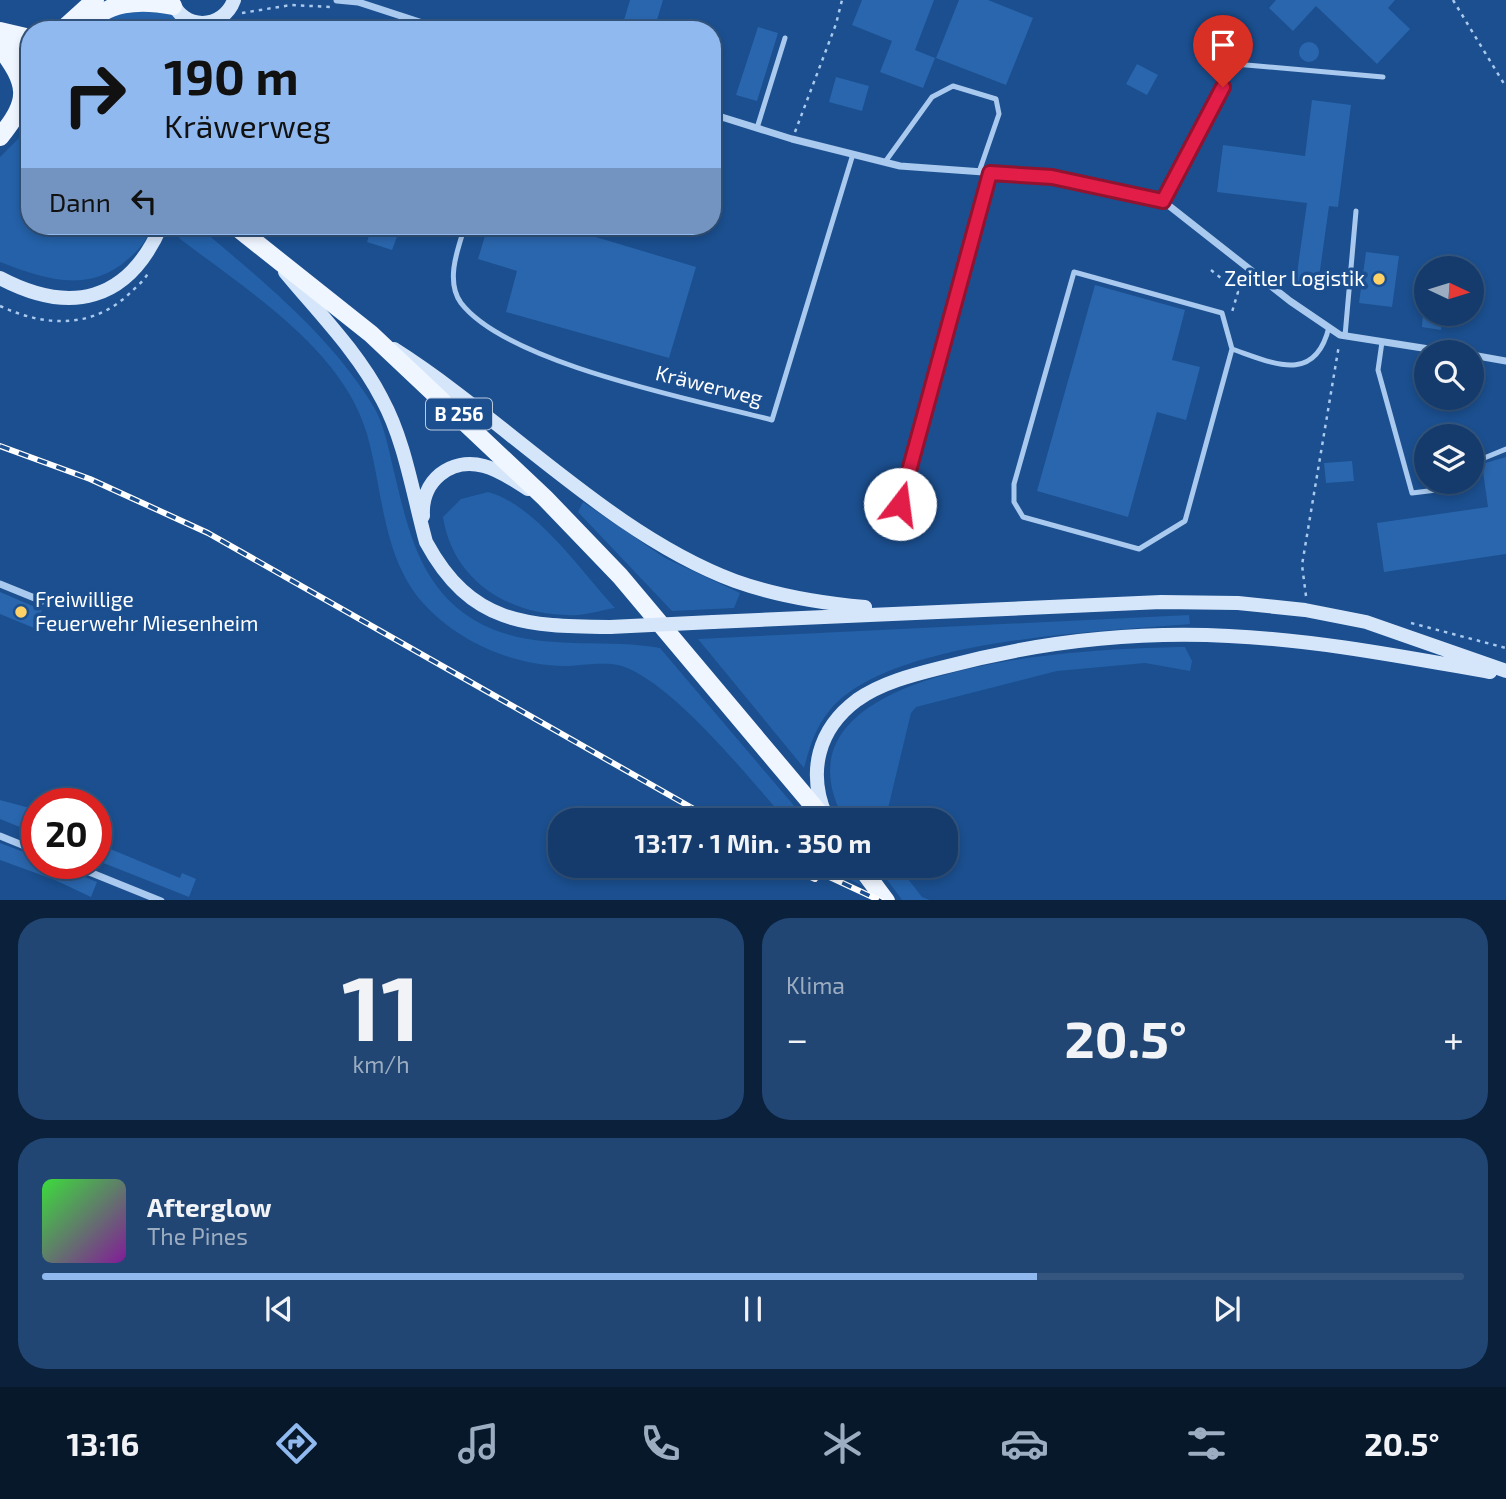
<!DOCTYPE html>
<html lang="de">
<head>
<meta charset="utf-8">
<style>
  body { margin:0; font-family:"Exo 2",sans-serif; background:#214673; color:#f1f3f6; height:100vh; display:flex; flex-direction:column; font-size:26px; white-space:nowrap }
  * { box-sizing:border-box; margin:0 }
  p { font-size:23px; color:#9dadc1 }
  .icon { flex:none; width:38px; height:38px; fill:none; stroke:currentColor; stroke-width:2; stroke-linecap:round; stroke-linejoin:round }
  .map { position:relative; height:900px; overflow:hidden }
  .side { display:flex; flex-direction:column; gap:18px; padding:18px; background:#0b203b; flex:1 }
  .side>* { flex:none }
  .banner { position:absolute; left:21px; top:21px; width:700px; height:214px; border-radius:28px; box-shadow:0 4px 10px #0003,0 0 0 2px #33557e; background:#90b9f0; color:#111; overflow:hidden }
  .needle { width:46px; rotate:94deg }
  .buttons { position:absolute; left:1414px; top:256px; display:grid; gap:14px }
  .buttons a { display:grid; place-items:center; width:70px; height:70px; border-radius:50%; background:#143b6b; box-shadow:0 4px 10px #0003,0 0 0 2px #33557e; font-size:35px }
  .speed { position:absolute; left:21px; top:788px; display:flex; gap:14px; font-size:35px; font-weight:700; text-align:center }
  .speed>* { display:grid; place-content:center; width:91px; height:91px; border-radius:50%; background:#143b6b; box-shadow:0 4px 10px #0003,0 0 0 2px #33557e; line-height:1 }
  .speed .limit { border:10px solid #d22; background:#fff; color:#111 }
  .pin { position:absolute; display:grid; place-items:center; width:60px; height:60px; color:#fff; margin:-72px -30px; border-radius:50% 50% 50% 0; rotate:-45deg; box-shadow:0 0 7px #0007 }
  .pin .icon { rotate:45deg }
  .me { position:absolute; width:77px; margin:-38px; rotate:15deg; stroke-linejoin:round; filter:drop-shadow(0 0 5px #0008) }
  .turn { display:flex; align-items:center; gap:24px; height:147px; padding:0 28px; font-size:32px }
  .turn .icon { width:91px; height:91px; stroke-width:2.5 }
  .turn b { display:block; font-size:49px; line-height:60px }
  .then { display:flex; align-items:center; height:66px; padding:0 28px; background:#0003; gap:14px; font-size:26px }
  .big { font-size:52px; font-weight:700; line-height:1.1 }
  .side .card { flex:1; display:flex; flex-direction:column; justify-content:center; gap:10px; min-width:0; padding:0 24px; border-radius:28px; background:#214673 }
  .side .dial { align-items:center; gap:0 }
  .dial b { font-size:91px; line-height:1 }
  .song { display:flex; align-items:center; gap:21px }
  .cover { width:84px; height:84px; border-radius:10px; background:linear-gradient(135deg,hsl(120 70% 55%),hsl(290 70% 35%)) }
  .played { height:7px; border-radius:4px; background:linear-gradient(90deg,#90b9f0 70%,#33557e 70%) }
  .keys { display:flex; justify-content:space-around; direction:ltr }
  .heat { display:flex; justify-content:space-between; align-items:center; font-size:38px; direction:ltr }
  .side .tiles { flex:1; display:grid; gap:18px; grid-template-columns:1fr 1fr }
  .card:last-child { grid-column:span 2 }
  .trip { position:absolute; left:548px; top:808px; width:410px; height:70px; border-radius:28px; background:#143b6b; box-shadow:0 4px 10px #0003,0 0 0 2px #33557e; font-weight:700; line-height:70px; text-align:center }
  .dock { display:flex; height:112px; justify-content:space-around; align-items:center; background:#08182b; color:#9dadc1 }
  .dock .icon { width:49px; height:49px }
  .dock .current { color:#90b9f0 }
  .dock b { font-size:32px; color:#f1f3f6 }
  .map>svg:first-child { display:block }
</style>
</head>
<body>
<div class="map">
<svg width="1506" height="901" viewBox="0 0 1506 901">
  <rect width="100%" height="100%" fill="#1b4f8f"/>
  <path fill="#2461a8" d="M169 10 189 30H90L104 12Z
    M30 127V226H152C146 242 140 249 127 260 88 294 44 279 0 262V157Z
    M183 226H198C260 279 328 333 372 404 382 419 387 441 391 459 408 528 418 597 492 629 546 651 604 638 660 648L807 821H787C749 778 673 683 622 666 605 661 581 666 564 666 512 665 458 642 423 603 382 557 383 490 367 434 342 348 246 290 179 238Z
    M488 492C535 504 582 572 615 608 603 610 590 614 578 615 513 618 453 583 443 517L461 499Z
    M583 502 665 558 740 593 734 608 672 611 578 512Z
    M1189 615 1190 624C1100 632 890 638 830 710 815 728 810 746 804 768L698 639Z
    M1185 647 1192 661 1190 671 1145 663 1057 671 916 707 911 713 885 821H845C755 659 1098 648 1185 647Z
    M823 866H846L863 886Z
    M877 866H898L922 897 930 900H902Z"/>
  <path fill="#2a66ad" d="M630 0H663L654 30H621Z
    M862 0H934L915 50 935 58 923 88 880 72 892 41 852 25Z
    M959 0H988L1033 18 1006 85 936 58Z
    M1276 0H1395L1388 8 1410 29 1377 64 1316 6 1293 31 1269 8Z
    M758 27 778 33 757 101 736 95Z
    M1299 52a10 10 0 1 1 20 0a10 10 0 1 1-20 0Z
    M1137 64 1158 75 1147 95 1126 84Z
    M836 77 869 86 862 111 829 102Z
    M1312 100 1351 105 1338 207 1329 206 1317 292 1296 280 1307 203 1217 192 1223 145 1305 156Z
    M372 226H401L392 250 367 242Z
    M488 226H559L696 267 669 358 506 312 517 271 478 259Z
    M1366 252 1399 256 1392 307 1359 303Z
    M1095 285 1185 310 1172 360 1200 367 1186 420 1157 412 1128 517 1037 491Z
    M1423 313H1443L1441 330 1422 327Z
    M1506 457V554L1384 572 1377 523 1488 507 1482 464Z
    M1352 461 1354 481 1326 483 1324 463Z
    M0 592 42 610 34 628 0 614Z
    M0 800 37 810V834L0 819Z
    M0 843 37 857V863H50L97 882 91 897 55 880 0 860Z
    M96 843 180 878 182 873 196 879 189 897 96 860Z"/>
  <g fill="none" stroke-linecap="round" stroke-linejoin="round">
    <path stroke="#a9c9ee" stroke-width="2.5" stroke-dasharray="3.5 5" stroke-linecap="butt" d="M1453 0 1506 87
      M242 13 291 5 331 7
      M795 132 836 24 842 0
      M1211 270 1238 292 1232 312
      M0 306C45 327 93 329 130 293 136 287 144 281 148 273
      M1306 596 1302 565 1339 345
      M1411 623 1506 648"/>
    <path stroke="#a9c9ee" stroke-width="5" d="M1235 64 1383 77
      M757 128 785 38
      M885 162 932 97 953 86 996 99 999 114 979 172
      M465 226C458 248 445 281 461 303 508 364 696 400 772 420L853 154
      M1345 336 1356 211
      M1382 342 1378 370 1412 493 1461 487 1463 481
      M1232 349 1185 521 1139 549 1023 517 1014 502V484L1074 272 1222 313 1232 349C1273 363 1315 385 1329 327
      M1472 463 1506 449
      M900 504 990 173"/>
    <path stroke="#a9c9ee" stroke-width="7" d="M337 0 358 2 444 30
      M712 114 792 139 900 166 1052 177 1163 201 1290 301 1340 335 1448 352
      M1163 201 1241 52
      M1472 355 1506 361
      M0 584 42 601
      M0 836 37 851
      M67 863 161 901"/>
    <path stroke="#d6e6fa" stroke-width="14" d="M172 0C182 31 223 30 234 0
      M285 272C318 312 358 352 382 399 405 441 413 495 426 542 471 625 526 626 610 627
      M0 278C70 315 128 302 161 226
      M394 349C506 420 610 534 735 581 777 596 820 603 865 607
      M423 516C421 481 450 457 484 466 500 470 515 481 528 489
      M713 622 1161 602 1238 603 1305 610 1366 622 1506 671
      M826 816C807 772 818 729 857 700 881 683 912 675 940 668 1033 643 1132 631 1229 636 1317 640 1404 657 1490 672"/>
    <path stroke="#f0f6ff" stroke-width="18" d="M62 30 95 0
      M86 30C102 0 142 0 173 6
      M0 31 30 38
      M5 43 30 62
      M0 47C28 85 31 99 0 137
      M235 226 371 334 545 498 620 576 826 821
      M860 866 886 901"/>
    <g stroke="#fff" stroke-width="6">
      <path id="rail" d="M0 446 90 479 208 533 715 821
        M787 866 815 879
        M806 866 881 901"/>
    </g>
    <use href="#rail" stroke="#1b4f8f" stroke-width="3.5" stroke-dasharray="10" stroke-linecap="butt"/>
    <path stroke="#d6e6fa" stroke-width="14" d="M610 627 713 622"/>
  </g>
  <g fill="none" stroke-linecap="round" stroke-linejoin="round">
    <g stroke="#92132f" stroke-width="18">
      <path id="route" d="M900 504 990 173 1052 177 1163 201 1223 87"/>
    </g>
    <use href="#route" stroke="#e11d48" stroke-width="12"/>
  </g>
  <g fill="#ffd166" stroke="#1b4f8f" stroke-width="2.5">
    <circle cx="1379" cy="279" r="7"/>
    <circle cx="21" cy="612" r="7"/>
  </g>
  <g text-anchor="middle" stroke-width="7" stroke-linejoin="round" paint-order="stroke">
    <rect fill="#1b4f8f" stroke="#bbcadd" stroke-width="2" x="426" y="398.5" width="66" height="31" rx="5"/>
    <g font-size="19" font-weight="bold" fill="#fff">
      <text x="459" y="421">B 256</text>
    </g>
    <g font-size="21" fill="#fff" stroke="#1b4f8f" text-anchor="end">
      <text x="1365" y="286">Zeitler Logistik</text>
      <text x="35" y="607" text-anchor="start">Freiwillige<tspan x="35" dy="24">Feuerwehr Miesenheim</tspan></text>
    </g>
    <g font-size="21" fill="#fff" stroke="#1b4f8f">
      <text transform="translate(709 386) rotate(14)" y="7">Kräwerweg</text>
    </g>
  </g>
</svg>
<div class="buttons">
<a><svg class="needle" viewBox="-14 -14 28 28"><path d="M0-13l5 13h-10z" fill="#e53935"/><path d="M0 13l5-13h-10z" fill="#9dadc1"/></svg></a>
<a><svg class="icon" aria-label="search" viewBox="0 0 24 24"><circle cx="10" cy="10" r="6"/><path d="M15 15l6 6"/></svg></a>
<a><svg class="icon" aria-label="layers" viewBox="0 0 24 24"><path d="M12 4l9 5-9 5-9-5zM3 14l9 5 9-5"/></svg></a>
</div>
<div class="speed"><div class="limit">20</div></div>
<div class="pin" style="left:1223px;top:87px;background:#d93025"><svg class="icon" aria-label="arrive" viewBox="0 0 24 24"><path d="M6 21V4h12l-3 4 3 4H6"/></svg></div>
<svg class="me" style="left:900px;top:504px" viewBox="-20 -20 40 40"><circle r="19" fill="#fff"/><path d="M0-13L10 11 0 6-10 11z" fill="#e11d48"/></svg>
<div class="trip">13:17 · 1 Min. · 350 m</div>
<div class="banner">
<div class="turn"><svg class="icon" aria-label="right" viewBox="0 0 24 24"><path d="M7 20v-9h11M14 6l5 5-5 5"/></svg><div><b>190 m</b>Kräwerweg</div></div>
<div class="then">Dann<svg class="icon" aria-label="left" viewBox="0 0 24 24"><path d="M17 20v-9H6M10 6l-5 5 5 5"/></svg></div>
</div>
</div>
<section class="side">
<div class="tiles">
<div class="card dial"><b>11</b><p>km/h</p></div>
<div class="card"><p>Klima</p>
<div class="heat"><a>−</a><b class="big">20.5°</b><a>+</a></div>
</div>
<div class="card">
<div class="song"><i class="cover"></i><div><b>Afterglow</b><p>The Pines</p></div></div>
<div class="played"></div>
<div class="keys"><svg class="icon" aria-label="previous" viewBox="0 0 24 24"><path d="M18 5L8 12l10 7zM5 5v14"/></svg><svg class="icon" aria-label="pause" viewBox="0 0 24 24"><path d="M8 5v14M16 5v14"/></svg><svg class="icon" aria-label="next" viewBox="0 0 24 24"><path d="M6 5l10 7-10 7zM19 5v14"/></svg></div>
</div>
</div>
</section>
<nav class="dock">
<b>13:16</b>
<svg class="icon current" aria-label="directions" viewBox="0 0 24 24"><path d="M12 3l9 9-9 9-9-9zM9 14v-3h6M13 9l2 2-2 2"/></svg>
<svg class="icon" aria-label="music" viewBox="0 0 24 24"><path d="M9 18V5l10-2v13"/><circle cx="6" cy="18" r="3"/><circle cx="16" cy="16" r="3"/></svg>
<svg class="icon" aria-label="phone" viewBox="0 0 24 24"><path d="M5 4h4l2 5-3 2q2 4 5 5l2-3 5 2v4C11 20 4 13 5 4z"/></svg>
<svg class="icon" aria-label="climate" viewBox="0 0 24 24"><path d="M12 3v18M4 7l16 10M4 17L20 7"/></svg>
<svg class="icon" aria-label="car" viewBox="0 0 24 24"><path d="M5 17H2v-5l4-1 3-4h7l3 4 3 1v5h-3M9 17h6M6 11h13"/><circle cx="7" cy="17" r="2"/><circle cx="17" cy="17" r="2"/></svg>
<svg class="icon" aria-label="filters" viewBox="0 0 24 24"><path d="M4 7h16M4 17h16"/><circle cx="9" cy="7" r="2"/><circle cx="15" cy="17" r="2"/></svg>
<b>20.5°</b>
</nav>
</body>
</html>
